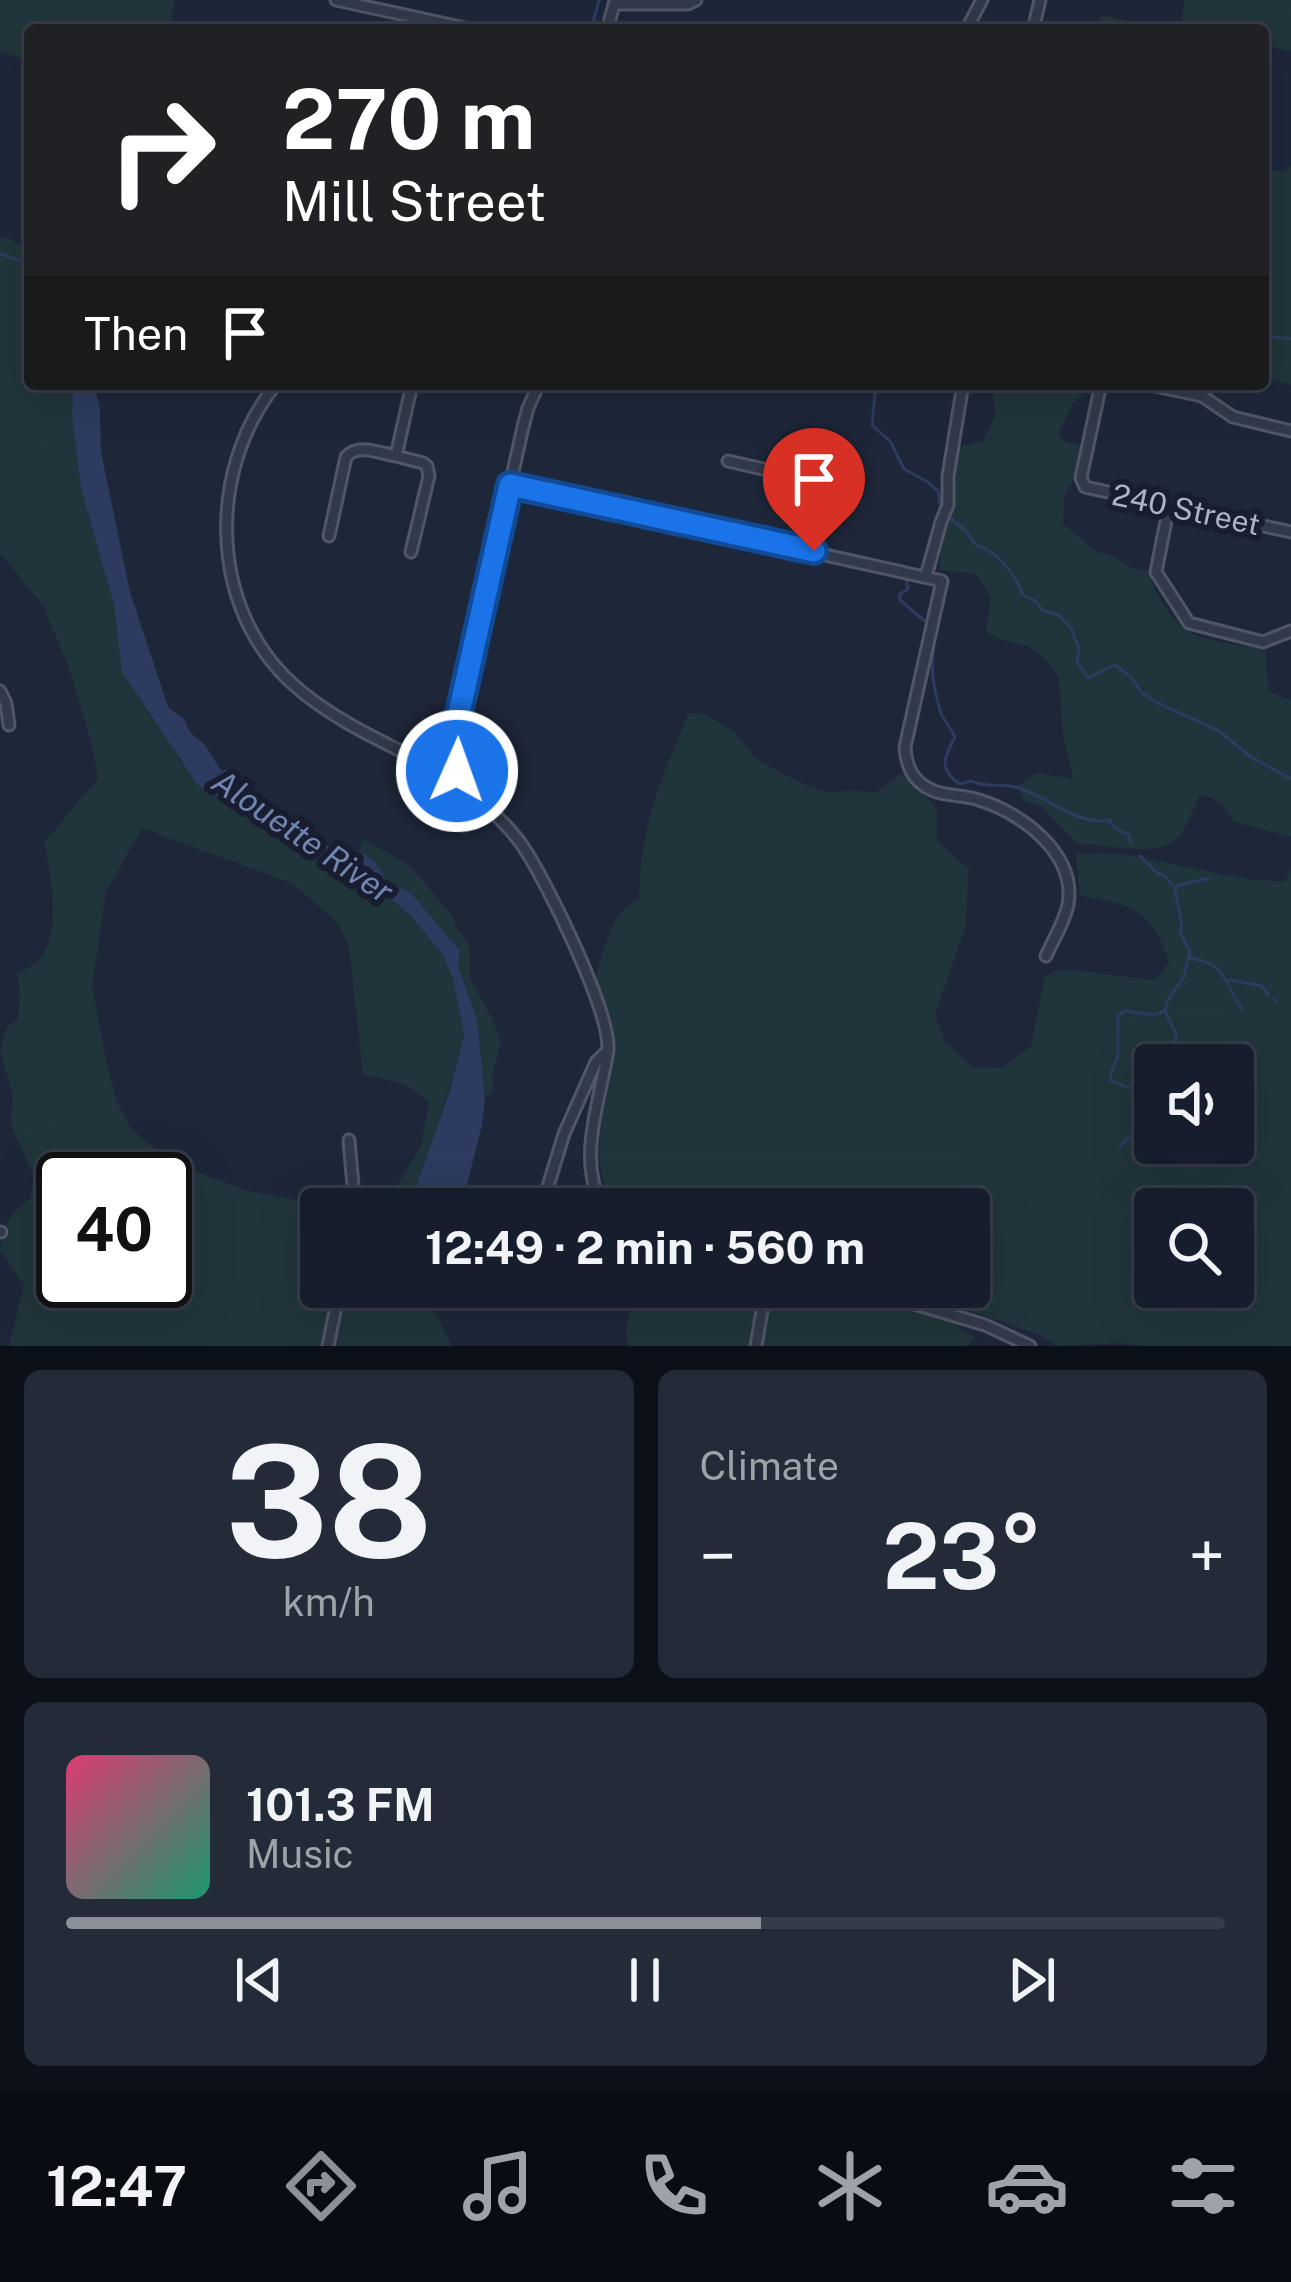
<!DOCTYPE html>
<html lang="en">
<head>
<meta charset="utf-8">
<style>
  body { margin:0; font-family:"Public Sans",sans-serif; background:#232a38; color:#f1f3f6; height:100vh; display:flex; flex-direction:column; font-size:45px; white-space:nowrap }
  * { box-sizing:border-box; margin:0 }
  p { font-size:39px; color:#9ea2a9 }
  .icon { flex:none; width:66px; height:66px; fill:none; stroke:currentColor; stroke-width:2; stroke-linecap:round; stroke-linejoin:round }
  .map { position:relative; height:1346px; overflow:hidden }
  .drawer { display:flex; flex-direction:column; gap:24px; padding:24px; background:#0c1018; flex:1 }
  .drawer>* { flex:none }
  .banner { position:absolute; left:24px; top:24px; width:1245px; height:366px; border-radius:12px; box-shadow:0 12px 48px #0002,0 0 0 3px #353b48; background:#202124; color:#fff; overflow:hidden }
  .controls { position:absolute; left:1134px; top:1044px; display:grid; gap:24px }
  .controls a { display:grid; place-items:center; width:120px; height:120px; border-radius:12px; background:#161d2c; box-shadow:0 12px 48px #0002,0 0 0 3px #353b48; font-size:60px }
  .speed { position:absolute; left:36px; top:1152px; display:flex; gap:24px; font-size:60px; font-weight:700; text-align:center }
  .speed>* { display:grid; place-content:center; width:156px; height:156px; border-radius:50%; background:#161d2c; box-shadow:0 12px 48px #0002,0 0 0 3px #353b48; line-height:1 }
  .speed .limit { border:6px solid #111; border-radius:18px; background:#fff; color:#111 }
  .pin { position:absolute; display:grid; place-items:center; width:102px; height:102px; color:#fff; margin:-123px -51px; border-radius:50% 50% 50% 0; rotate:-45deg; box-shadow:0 0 12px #0007 }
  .pin .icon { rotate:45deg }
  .me { position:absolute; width:132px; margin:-66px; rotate:2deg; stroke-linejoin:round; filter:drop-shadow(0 0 9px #0008) }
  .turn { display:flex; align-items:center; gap:42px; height:252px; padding:0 60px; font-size:54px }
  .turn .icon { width:156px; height:156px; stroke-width:2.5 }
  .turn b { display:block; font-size:84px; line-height:102px }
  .then { display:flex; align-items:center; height:114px; padding:0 60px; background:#0003; gap:24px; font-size:45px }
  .big { font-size:90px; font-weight:700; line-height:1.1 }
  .drawer .widget { flex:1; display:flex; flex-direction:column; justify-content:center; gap:18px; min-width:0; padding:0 42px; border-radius:18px; background:#232a38 }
  .drawer .dial { align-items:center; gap:0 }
  .dial b { font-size:156px; line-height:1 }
  .song { display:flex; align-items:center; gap:36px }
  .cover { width:144px; height:144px; border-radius:18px; background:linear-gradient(135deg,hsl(340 70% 55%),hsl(160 70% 35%)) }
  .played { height:12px; border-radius:6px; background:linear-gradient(90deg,#8c9099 60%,#353b48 60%) }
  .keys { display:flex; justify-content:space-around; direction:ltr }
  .heat { display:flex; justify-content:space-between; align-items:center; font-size:66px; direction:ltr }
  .drawer .tiles { flex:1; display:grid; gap:24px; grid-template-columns:1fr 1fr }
  .widget:last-child { grid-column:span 2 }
  .trip { position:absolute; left:300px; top:1188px; width:690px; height:120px; border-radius:12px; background:#161d2c; box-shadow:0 12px 48px #0002,0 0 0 3px #353b48; font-weight:700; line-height:120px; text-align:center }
  .dock { display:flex; height:192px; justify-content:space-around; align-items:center; background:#090c12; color:#9ea2a9 }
  .dock .icon { width:84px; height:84px }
  .dock .current { color:#8c9099 }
  .dock b { font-size:54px; color:#f1f3f6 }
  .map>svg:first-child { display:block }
</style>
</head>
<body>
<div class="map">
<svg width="1291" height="1346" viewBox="0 0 1291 1346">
  <rect width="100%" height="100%" fill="#1e273a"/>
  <path fill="#20353b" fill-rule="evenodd" d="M0 0H175L169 30H30V73L19 58 0 50Z
    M1185 0H1291V51L1263 45V30H1096L1101 15 1146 25 1180 24Z
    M1291 165V385L1263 377V169L1283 172Z
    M0 237 9 238 30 252V384H73L72 417 81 488 114 605 123 672 148 713 164 732 180 761 229 802 263 826 314 855 325 866 350 874 385 894 411 916 443 955 453 979 464 1034 449 1090 417 1184 411 1209H383L421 1146 429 1103 408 1086 363 1074 349 946 338 924 294 884 142 828 106 892 92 986 107 1065 116 1099 130 1127 146 1142 181 1166 248 1191 346 1209H321V1287H334L323 1346H9L24 1285 0 1249 3 1229 15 1211 30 1198 34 1176 11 1124 13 1095 0 1050 7 1027 18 1019 20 995 17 973C20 972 33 966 35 964 64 938 51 874 44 841 65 821 78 799 98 779L92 745 69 668 43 605 0 553ZM63 1179H165V1281H63Z
    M983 384H1070L1082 395 1074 404 1070 401 1072 406 1059 432 1063 441 1081 445 1072 483 1065 494 1063 524C1074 532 1083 542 1093 549 1106 558 1098 550 1112 556 1126 563 1130 571 1147 570 1176 643 1194 636 1265 650L1269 692 1291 700V837L1233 822 1221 802 1200 794C1193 810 1185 836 1168 845 1148 855 1102 844 1078 844L1042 807 1023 800 1017 787 1036 773 1074 779 1063 737 1059 677 1045 658 1028 646 1001 640 986 632 991 598 977 574 939 570 944 523 951 506 958 446 982 442 996 414 991 387Z
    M688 713 704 714 735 732 752 755 763 763 801 783 828 793 851 790 876 792 903 773 937 809V841L969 869 965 928 935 1014 945 1042 973 1068 1003 1067 1031 1046 1045 977 1060 969 1155 980 1169 962C1153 910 1131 903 1080 896L1076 853 1121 854 1247 879 1285 882 1291 868V1346H1144L1119 1343 1057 1346 1040 1335 902 1287H969V1209H620C578 1161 612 1103 614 1049 615 1024 592 989 598 968 602 953 610 929 618 916 623 909 633 903 639 898 640 859 646 821 660 784 668 760 680 738 688 713ZM1155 1065H1233V1143H1155ZM1155 1209H1233V1287H1155Z
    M362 839 409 865 452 915 457 929 469 944 470 979 492 1018 501 1043 492 1075 493 1092 485 1098 477 1019 458 966 460 951 412 894 389 883 359 851Z
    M345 1287H422L452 1346H333Z
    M635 1287H818L946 1319 974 1337 967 1346H628L626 1329Z"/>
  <path fill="#2c3b5f" d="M73 384H94L100 408 101 452 130 592 168 707 185 720C188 735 198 737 207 748 212 756 216 764 222 771L227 770 250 794 301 834 323 845 359 851 374 861 389 883 412 894 460 951 458 966 477 1019 485 1098 482 1125 461 1209H411L417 1184 450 1090 464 1035 453 979 443 955 411 916 385 894 350 874 325 866 314 855 301 849 197 784 122 672 114 605 81 488 72 417Z"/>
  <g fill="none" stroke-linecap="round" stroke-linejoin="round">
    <path stroke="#2c3b5f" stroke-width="3" d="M219 30 281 23 314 30
      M591 30 599 0
      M0 254 21 261H30
      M1263 336 1291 339
      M876 384 872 425 890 441 904 469 928 482 938 491 941 511
      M948 517 965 530 977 546C997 550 1016 576 1023 595L1036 601 1042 610 1059 615 1071 628 1079 649 1077 661 1088 678 1115 665 1131 677 1141 692 1158 703 1219 731 1251 757 1291 779
      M906 578 908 589 900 594V600L927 623
      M934 641C931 670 932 682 940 710 942 719 951 728 955 737 945 756 937 769 960 784L971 781C989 789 1001 782 1019 788 1051 798 1076 826 1110 820L1114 828 1129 835 1131 842
      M1176 886 1209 878
      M1189 958C1229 963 1222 982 1242 1009
      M1230 980 1262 986 1268 995
      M1274 999 1276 1001
      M1166 1013 1176 1034 1175 1045
      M1173 1054 1174 1053
      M1120 1148 1126 1139C1147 1137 1159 1115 1151 1096L1111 1081 1110 1076 1118 1056V1016L1124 1011 1155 1015 1165 1011 1167 1001 1184 977 1190 952 1180 932 1182 925 1175 889 1165 876 1157 873 1140 856"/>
    <g stroke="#505668" stroke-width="15">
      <path id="minor" d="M336 0 474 30
        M614 4H688L696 0
        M607 30 615 1
        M966 30 982 0
        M1033 30 1040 0
        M276 384C204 474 209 618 302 692 342 725 393 746 438 770L457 771
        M539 384 528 408 523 427 457 722C446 798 486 793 522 845 546 880 610 1010 608 1050 600 1103 576 1158 603 1209
        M1101 384 1081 478 1085 487 1291 532
        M1146 384 1202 396 1233 417 1291 431
        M728 461 829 484 814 551
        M510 485 942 581 905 747C906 764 911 778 926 787 941 797 962 794 979 800 1022 813 1077 854 1068 905 1064 923 1053 940 1046 956
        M1169 506 1156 572 1189 623 1263 642 1291 631
        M329 536 346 457C358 443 379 453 396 456
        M411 552 429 476 427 466 423 463 396 456 412 384
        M926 576 941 522 948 505V476L963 384
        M0 691 6 703 9 725
        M349 1140 355 1209
        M545 1196 564 1134 596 1062 605 1053
        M0 1232H1
        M858 1287 985 1325 1030 1346
        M328 1346 340 1287
        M756 1346 766 1287"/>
    </g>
    <use href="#minor" stroke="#32394a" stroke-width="9"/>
  </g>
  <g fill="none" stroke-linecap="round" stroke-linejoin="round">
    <g stroke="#114b97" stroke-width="30">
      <path id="route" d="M457 771 454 754 457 722 510 485 814 551"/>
    </g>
    <use href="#route" stroke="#1a73e8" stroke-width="21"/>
  </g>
  <g text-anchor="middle" stroke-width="12" stroke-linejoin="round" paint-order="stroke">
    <g font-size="30" fill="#acb3c7" stroke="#181e2f">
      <text transform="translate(1186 510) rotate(12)" y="10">240 Street</text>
    </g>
    <g font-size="33" font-style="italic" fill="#7185b2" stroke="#181e2f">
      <text transform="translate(303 836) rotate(34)" y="12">Alouette River</text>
    </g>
  </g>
</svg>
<div class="controls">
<a><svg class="icon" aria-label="sound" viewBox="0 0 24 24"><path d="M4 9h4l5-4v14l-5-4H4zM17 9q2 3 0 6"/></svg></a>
<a><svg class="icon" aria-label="search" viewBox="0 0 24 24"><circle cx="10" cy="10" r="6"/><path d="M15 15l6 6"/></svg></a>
</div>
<div class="speed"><div class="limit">40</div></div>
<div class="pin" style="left:814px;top:551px;background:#d93025"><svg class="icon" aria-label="arrive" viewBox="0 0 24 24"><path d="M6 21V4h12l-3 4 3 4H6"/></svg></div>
<svg class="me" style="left:457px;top:771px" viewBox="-20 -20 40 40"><circle r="17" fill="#1a73e8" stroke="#fff" stroke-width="3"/><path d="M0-11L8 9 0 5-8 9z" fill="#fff"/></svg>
<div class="trip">12:49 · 2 min · 560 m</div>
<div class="banner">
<div class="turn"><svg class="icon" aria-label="right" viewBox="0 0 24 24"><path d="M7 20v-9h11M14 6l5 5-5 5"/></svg><div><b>270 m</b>Mill Street</div></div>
<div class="then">Then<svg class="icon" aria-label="arrive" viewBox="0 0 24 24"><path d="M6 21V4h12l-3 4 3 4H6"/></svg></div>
</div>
</div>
<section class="drawer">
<div class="tiles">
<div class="widget dial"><b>38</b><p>km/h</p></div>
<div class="widget"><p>Climate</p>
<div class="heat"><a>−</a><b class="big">23°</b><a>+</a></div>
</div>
<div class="widget">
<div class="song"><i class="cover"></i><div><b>101.3 FM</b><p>Music</p></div></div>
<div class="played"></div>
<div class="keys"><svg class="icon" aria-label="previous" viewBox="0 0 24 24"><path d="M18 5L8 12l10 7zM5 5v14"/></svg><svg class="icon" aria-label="pause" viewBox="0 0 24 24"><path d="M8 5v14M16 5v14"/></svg><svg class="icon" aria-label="next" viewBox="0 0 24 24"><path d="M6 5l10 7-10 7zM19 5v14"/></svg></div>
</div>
</div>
</section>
<nav class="dock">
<b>12:47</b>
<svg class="icon current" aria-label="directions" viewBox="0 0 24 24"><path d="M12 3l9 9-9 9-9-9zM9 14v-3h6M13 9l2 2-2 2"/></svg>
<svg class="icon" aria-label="music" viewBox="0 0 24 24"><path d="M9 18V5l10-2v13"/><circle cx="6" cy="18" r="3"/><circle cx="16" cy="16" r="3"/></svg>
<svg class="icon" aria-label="phone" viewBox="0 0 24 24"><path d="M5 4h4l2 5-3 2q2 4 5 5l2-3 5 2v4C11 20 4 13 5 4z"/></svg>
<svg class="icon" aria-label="climate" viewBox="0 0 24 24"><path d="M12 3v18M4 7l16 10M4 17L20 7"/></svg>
<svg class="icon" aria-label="car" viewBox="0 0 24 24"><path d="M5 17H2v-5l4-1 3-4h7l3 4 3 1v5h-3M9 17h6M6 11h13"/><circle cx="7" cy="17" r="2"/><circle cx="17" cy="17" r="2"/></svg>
<svg class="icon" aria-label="filters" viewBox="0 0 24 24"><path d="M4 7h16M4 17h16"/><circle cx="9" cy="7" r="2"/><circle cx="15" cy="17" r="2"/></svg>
</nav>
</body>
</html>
